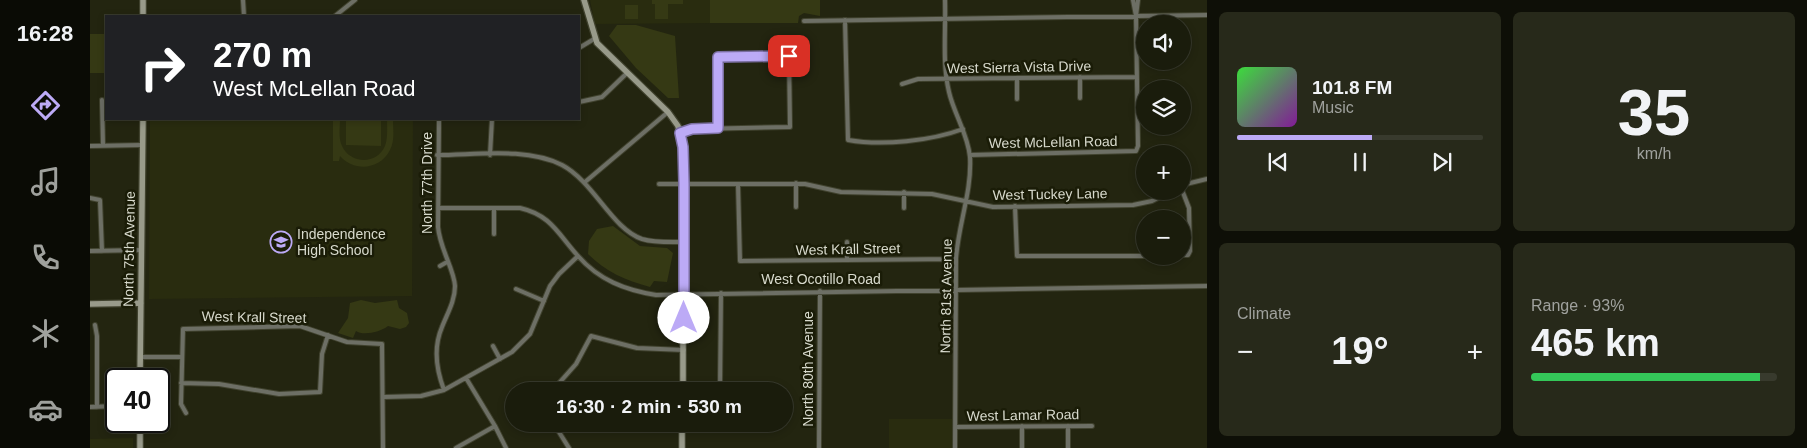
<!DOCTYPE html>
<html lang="en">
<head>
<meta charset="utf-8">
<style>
  body { margin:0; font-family:Helvetica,sans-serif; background:#27291a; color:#f1f3f6; height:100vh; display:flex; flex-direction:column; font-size:19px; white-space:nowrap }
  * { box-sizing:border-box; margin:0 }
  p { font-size:16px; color:#9fa19d }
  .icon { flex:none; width:28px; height:28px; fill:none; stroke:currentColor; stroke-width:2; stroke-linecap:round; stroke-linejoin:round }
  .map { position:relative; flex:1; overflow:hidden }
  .details { display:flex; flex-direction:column; gap:12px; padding:12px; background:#0e0f07; width:600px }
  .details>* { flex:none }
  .guide { position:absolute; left:15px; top:15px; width:475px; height:105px; border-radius:0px; box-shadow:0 2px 8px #0003,0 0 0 1px #383a2d; background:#202124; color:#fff; overflow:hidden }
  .buttons { position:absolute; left:1046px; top:15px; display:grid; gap:10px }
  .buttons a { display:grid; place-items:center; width:55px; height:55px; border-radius:50%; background:#1a1c0c; box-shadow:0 2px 8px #0003,0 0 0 1px #383a2d; font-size:25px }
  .speed { position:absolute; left:15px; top:368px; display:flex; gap:10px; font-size:25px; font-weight:700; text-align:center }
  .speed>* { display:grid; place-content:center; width:65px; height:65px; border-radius:50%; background:#1a1c0c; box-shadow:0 2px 8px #0003,0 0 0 1px #383a2d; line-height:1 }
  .speed .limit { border:2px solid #111; border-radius:8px; background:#fff; color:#111 }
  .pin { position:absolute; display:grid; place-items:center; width:42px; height:42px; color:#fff; margin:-21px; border-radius:10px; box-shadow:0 2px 8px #0006 }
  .me { position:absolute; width:55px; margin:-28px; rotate:0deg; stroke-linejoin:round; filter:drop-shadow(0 0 4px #0008) }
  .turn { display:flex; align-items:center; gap:18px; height:105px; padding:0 25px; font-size:22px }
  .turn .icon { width:65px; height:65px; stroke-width:2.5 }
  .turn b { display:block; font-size:35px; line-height:42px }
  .big { font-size:38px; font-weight:700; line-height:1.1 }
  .details .tile { flex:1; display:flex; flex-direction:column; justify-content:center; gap:8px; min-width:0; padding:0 18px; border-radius:8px; background:#27291a }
  .details .dial { align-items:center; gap:0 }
  .dial b { font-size:65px; line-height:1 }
  .song { display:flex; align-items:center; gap:15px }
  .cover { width:60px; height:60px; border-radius:8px; background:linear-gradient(135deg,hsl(120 70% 55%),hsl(290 70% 35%)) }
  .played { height:5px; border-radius:2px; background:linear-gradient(90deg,#bcaaf6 55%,#383a2d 55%) }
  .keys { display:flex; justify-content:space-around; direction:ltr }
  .heat { display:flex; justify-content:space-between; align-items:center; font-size:28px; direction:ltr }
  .charge { height:8px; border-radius:4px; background:linear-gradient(90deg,#34c759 93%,#383a2d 0) }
  .details .tiles { flex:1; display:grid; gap:12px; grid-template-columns:repeat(2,1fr) }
  .trip { position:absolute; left:415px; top:382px; width:288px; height:50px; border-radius:25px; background:#1a1c0c; box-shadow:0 2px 8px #0003,0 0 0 1px #383a2d; font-weight:700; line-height:50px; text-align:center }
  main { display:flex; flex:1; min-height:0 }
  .tabs { display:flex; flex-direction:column; width:90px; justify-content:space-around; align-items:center; background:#0a0b05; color:#9fa19d }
  .tabs .icon { width:35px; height:35px }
  .tabs .on { color:#bcaaf6 }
  .tabs b { font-size:22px; color:#f1f3f6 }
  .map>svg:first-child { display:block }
</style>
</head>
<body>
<main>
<nav class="tabs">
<b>16:28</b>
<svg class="icon on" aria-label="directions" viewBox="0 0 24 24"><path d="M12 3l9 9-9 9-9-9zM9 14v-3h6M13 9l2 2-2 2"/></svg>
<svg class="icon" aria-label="music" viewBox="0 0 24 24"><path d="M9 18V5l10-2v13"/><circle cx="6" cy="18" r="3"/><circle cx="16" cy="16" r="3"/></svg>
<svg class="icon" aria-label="phone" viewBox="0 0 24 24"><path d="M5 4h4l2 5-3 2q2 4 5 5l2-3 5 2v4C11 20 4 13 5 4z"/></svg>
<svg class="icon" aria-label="climate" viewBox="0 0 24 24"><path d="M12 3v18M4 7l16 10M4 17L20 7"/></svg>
<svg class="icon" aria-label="car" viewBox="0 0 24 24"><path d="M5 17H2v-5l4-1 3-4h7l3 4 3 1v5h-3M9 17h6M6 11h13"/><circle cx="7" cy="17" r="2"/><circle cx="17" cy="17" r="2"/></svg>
</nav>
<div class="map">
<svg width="1117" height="448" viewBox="0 0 1117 448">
  <rect width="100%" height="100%" fill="#232510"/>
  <path fill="#292c0f" d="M500 0H620V23L505 24Z
    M60 119H323L322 296 59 299Z
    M799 419H862V448H799Z
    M43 438V448H0V439Z"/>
  <path fill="#353914" d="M562 0H593V4H578V19H565V4H562Z
    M620 0H730V16L714 13 709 16 708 23H620Z
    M535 5H548V19H535Z
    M527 25H546L585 36 589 98H578L546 68 519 36Z
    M0 34H16V73H0Z
    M243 119H250C250 127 248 138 252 146 260 164 287 165 295 146 298 138 297 127 297 119H303C303 129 305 141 300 150 290 170 264 172 250 156L249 161H243Z
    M256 119H291V146L256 145Z
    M523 226 550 246 577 248 583 253 577 282 564 281 560 287C535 280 516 272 498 254L499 241 507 229Z
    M271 300 285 303 307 300 309 308 317 313 319 323 316 327 310 329 298 326C291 332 273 336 266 331L263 338 248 333 258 318 260 303Z"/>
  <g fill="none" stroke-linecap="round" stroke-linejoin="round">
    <g stroke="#40422e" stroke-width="6">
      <path id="street" d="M153 0 154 16
        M855 0C856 30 852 63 859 92 864 114 878 134 880 157 882 192 868 225 866 259L865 448
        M245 16 265 0
        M1046 16 1048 0
        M755 20 758 140C792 146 841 141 873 129
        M714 21 1117 15
        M489 48 504 39
        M927 78V99
        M812 84 828 79 1047 77
        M990 98V77
        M12 100 13 145
        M489 102 512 97 536 74
        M349 119 348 227C350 249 364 269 365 286 365 301 357 314 352 327 343 348 346 369 354 390
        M591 133 607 129 700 127 699 56 629 57 628 128
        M0 146 52 145
        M347 155C386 155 436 147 472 165 504 182 522 229 552 239 565 243 581 242 594 242
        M400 155 402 119
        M880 155 1046 151 1048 146 1046 16 1043 0
        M495 182 578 112
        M706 183V207
        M569 184H715L751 192 842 194 903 207 1043 205 1062 201 1082 191
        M648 184 650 261 866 259
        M1092 185 1117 179
        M1092 190 1099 208 1100 251 1098 255H1092
        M814 192V208
        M0 198 10 200 12 251
        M925 206 927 256H1055
        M348 208H430C461 215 468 234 488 256 509 280 535 290 566 295L1117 286
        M404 208V234
        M757 242V260
        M0 251 52 250
        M350 266 357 262
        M426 289 454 301
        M5 325 7 336V407
        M403 346 410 359
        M50 357H91
        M376 378 405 426 416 448
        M91 383 129 384 189 394 230 392 232 354 238 335
        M462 391 486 364 501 336 547 348 594 350
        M630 391 631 293
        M294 397 331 396 354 390 422 352 440 334 460 286 469 274 488 256
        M0 407 26 406
        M96 413 91 404 93 329 210 326 257 342 292 344 293 448
        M464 424 479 448
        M932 426V448
        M978 426V448
        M865 427 1002 426
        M366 448 405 426
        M729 448 730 291"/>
    </g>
    <g stroke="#40422e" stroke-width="8">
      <path id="secondary" d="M494 0 507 43 578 112 588 126 593 147V391
        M53 16V0
        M0 304 51 303
        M50 379 53 119
        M50 448V421
        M592 448V424"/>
    </g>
    <use href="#street" stroke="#6d6f65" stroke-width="4"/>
    <use href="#secondary" stroke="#989a8a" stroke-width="5.5"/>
  </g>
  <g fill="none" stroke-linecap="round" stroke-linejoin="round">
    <g stroke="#7a6ea0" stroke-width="12">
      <path id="route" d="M594 318V184L593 147 590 133 602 129 628 128V57L699 56"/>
    </g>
    <use href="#route" stroke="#bcaaf6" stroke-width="9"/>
  </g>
  <defs>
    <g id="school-ring" transform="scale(1.125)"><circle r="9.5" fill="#1a1c07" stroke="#bcaaf6" stroke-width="1.5"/><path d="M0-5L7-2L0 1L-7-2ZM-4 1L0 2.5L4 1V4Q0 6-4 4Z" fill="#bcaaf6"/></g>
  </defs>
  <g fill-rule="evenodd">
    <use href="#school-ring" x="191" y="242"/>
  </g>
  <g text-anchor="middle" stroke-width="5" stroke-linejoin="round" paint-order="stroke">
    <g font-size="14" fill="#d8dacd" stroke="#1a1c07">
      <text transform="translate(929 67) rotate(-1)" y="5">West Sierra Vista Drive</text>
      <text transform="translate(963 142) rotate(-1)" y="5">West McLellan Road</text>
      <text transform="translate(337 183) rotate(-90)" y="5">North 77th Drive</text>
      <text transform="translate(960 194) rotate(-1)" y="5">West Tuckey Lane</text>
      <text transform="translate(39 249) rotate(-89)" y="5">North 75th Avenue</text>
      <text transform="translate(758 249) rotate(-1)" y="5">West Krall Street</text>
      <text x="731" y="284">West Ocotillo Road</text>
      <text transform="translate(856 296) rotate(-89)" y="5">North 81st Avenue</text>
      <text transform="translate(164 317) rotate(1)" y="5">West Krall Street</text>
      <text transform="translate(718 369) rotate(-90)" y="5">North 80th Avenue</text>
      <text transform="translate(933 415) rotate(-1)" y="5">West Lamar Road</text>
    </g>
    <g font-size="14" fill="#d8dacd" stroke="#1a1c07" text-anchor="start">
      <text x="207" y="239">Independence<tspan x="207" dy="16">High School</tspan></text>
    </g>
  </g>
</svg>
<div class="buttons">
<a><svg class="icon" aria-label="sound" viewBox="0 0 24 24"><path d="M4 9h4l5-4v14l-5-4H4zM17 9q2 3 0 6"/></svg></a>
<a><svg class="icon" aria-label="layers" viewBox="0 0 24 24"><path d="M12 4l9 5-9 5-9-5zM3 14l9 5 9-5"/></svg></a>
<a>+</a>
<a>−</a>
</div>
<div class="speed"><div class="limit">40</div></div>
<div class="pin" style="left:699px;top:56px;background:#d93025"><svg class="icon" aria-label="arrive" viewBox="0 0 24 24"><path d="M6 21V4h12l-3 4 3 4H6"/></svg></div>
<svg class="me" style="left:594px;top:318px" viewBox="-20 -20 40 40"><circle r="19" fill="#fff"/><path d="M0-13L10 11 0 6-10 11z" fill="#bcaaf6"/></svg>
<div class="trip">16:30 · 2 min · 530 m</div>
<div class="guide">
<div class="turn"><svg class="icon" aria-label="right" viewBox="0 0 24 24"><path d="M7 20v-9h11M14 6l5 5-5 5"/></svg><div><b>270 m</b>West McLellan Road</div></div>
</div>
</div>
<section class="details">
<div class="tiles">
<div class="tile">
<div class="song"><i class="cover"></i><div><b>101.8 FM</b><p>Music</p></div></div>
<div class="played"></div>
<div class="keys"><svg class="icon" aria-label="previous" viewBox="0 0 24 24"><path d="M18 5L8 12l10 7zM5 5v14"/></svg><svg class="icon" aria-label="pause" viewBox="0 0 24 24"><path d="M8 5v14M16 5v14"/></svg><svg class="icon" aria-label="next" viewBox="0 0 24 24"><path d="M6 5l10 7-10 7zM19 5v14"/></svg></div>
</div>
<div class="tile dial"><b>35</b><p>km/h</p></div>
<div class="tile"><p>Climate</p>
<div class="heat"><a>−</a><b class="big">19°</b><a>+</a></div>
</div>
<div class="tile"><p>Range · 93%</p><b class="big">465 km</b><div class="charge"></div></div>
</div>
</section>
</main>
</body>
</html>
